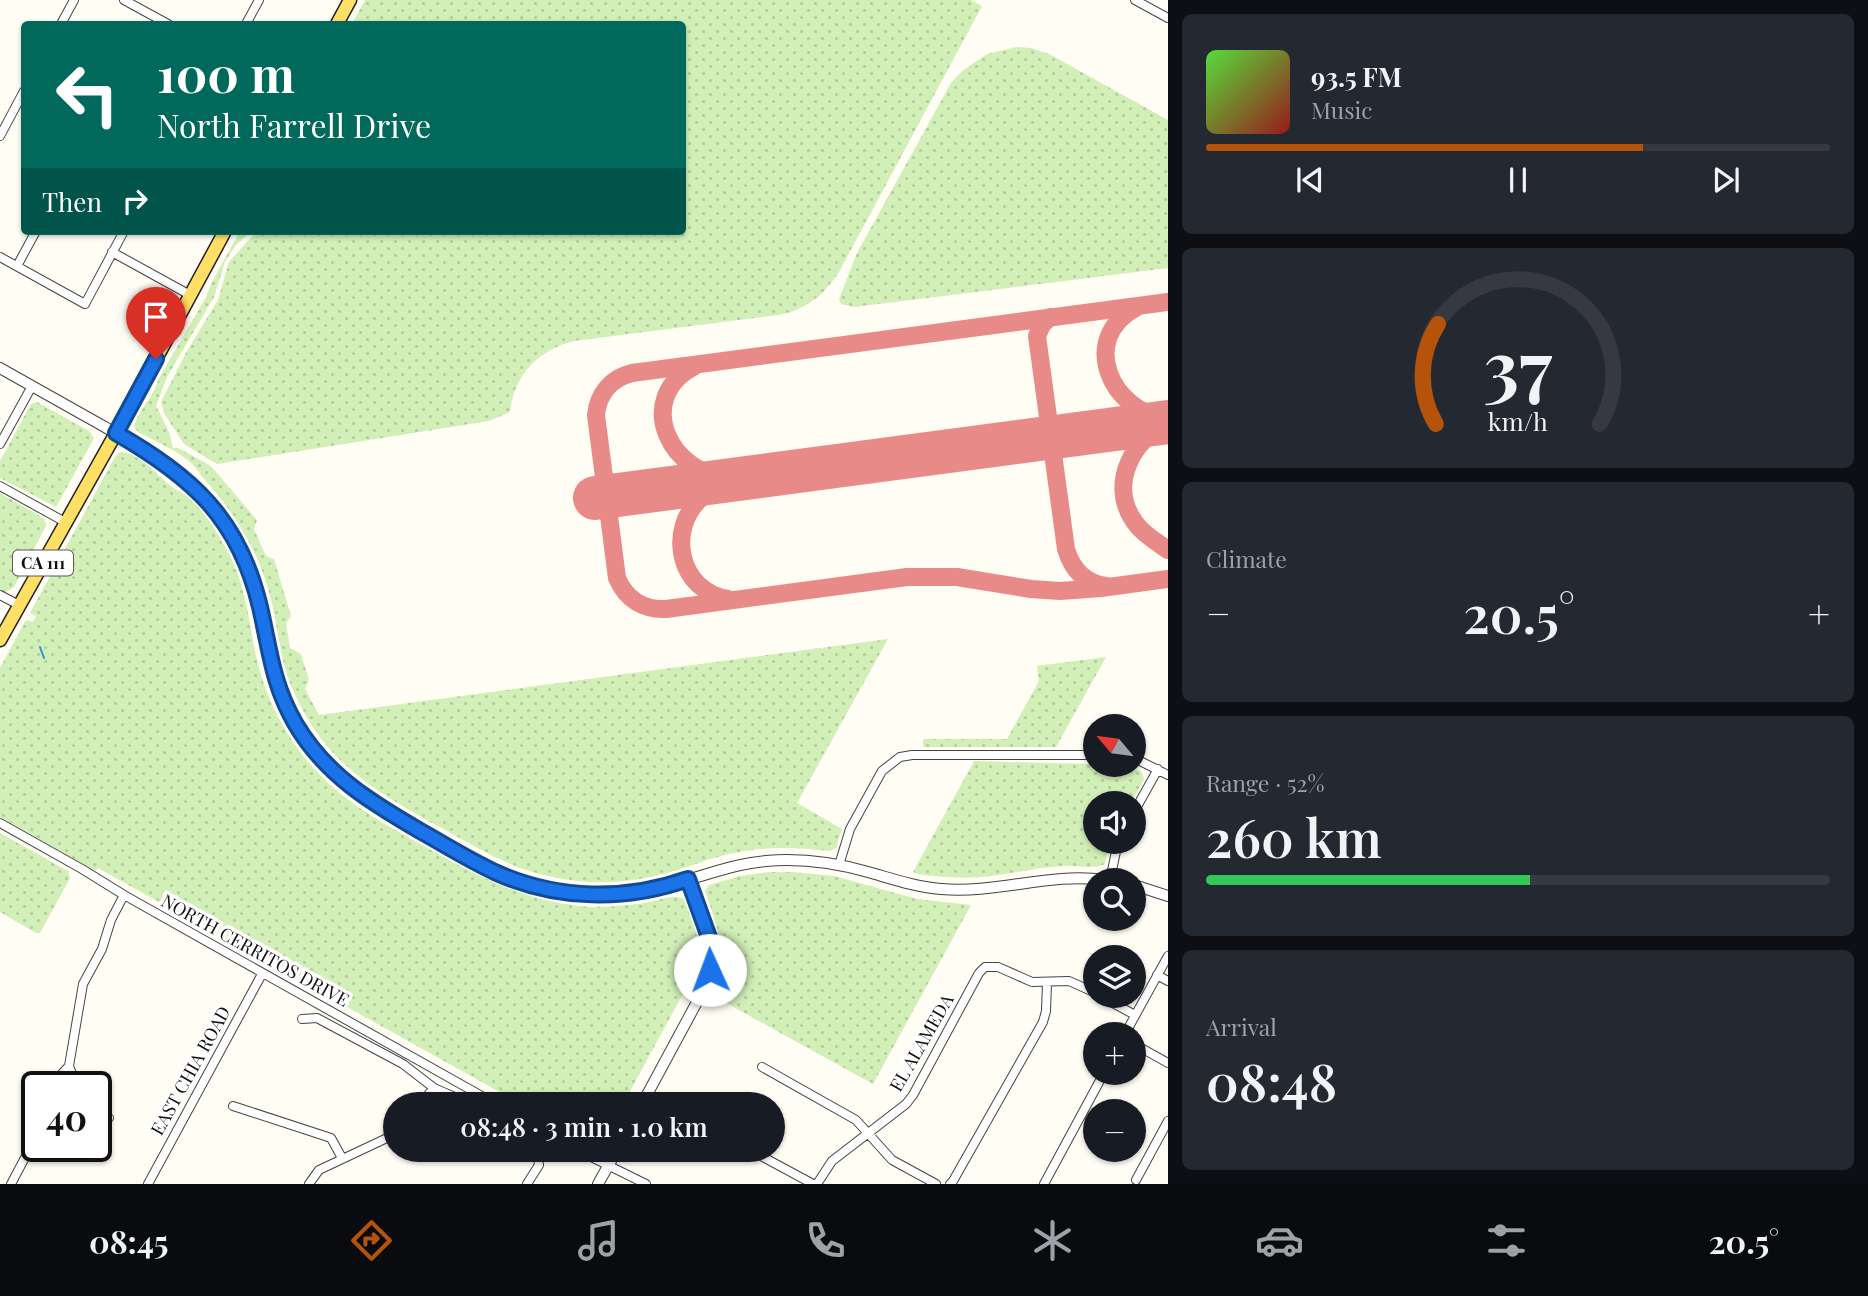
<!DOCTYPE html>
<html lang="en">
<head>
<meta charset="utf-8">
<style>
  body { margin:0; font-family:"Playfair Display",serif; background:#242831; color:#f1f3f6; height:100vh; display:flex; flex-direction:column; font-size:26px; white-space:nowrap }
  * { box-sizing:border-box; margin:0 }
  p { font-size:23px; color:#9ea1a6 }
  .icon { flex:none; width:38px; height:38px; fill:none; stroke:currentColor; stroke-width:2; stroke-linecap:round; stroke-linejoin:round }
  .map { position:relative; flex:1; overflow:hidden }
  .drawer { display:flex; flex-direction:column; gap:14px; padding:14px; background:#0d0f14; width:700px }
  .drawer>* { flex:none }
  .top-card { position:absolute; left:21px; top:21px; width:665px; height:214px; border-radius:7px; box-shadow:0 2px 5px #0004; background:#00695c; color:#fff; overflow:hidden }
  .needle { width:46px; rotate:299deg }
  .buttons { position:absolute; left:1083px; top:714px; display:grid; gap:14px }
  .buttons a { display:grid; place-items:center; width:63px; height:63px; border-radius:50%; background:#171b24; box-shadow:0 2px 5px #0004; font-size:35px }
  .speed { position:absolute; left:21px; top:1071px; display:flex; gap:14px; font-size:35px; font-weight:700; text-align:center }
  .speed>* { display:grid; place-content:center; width:91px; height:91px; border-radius:50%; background:#171b24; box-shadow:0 2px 5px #0004; line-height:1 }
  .speed .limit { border:4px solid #111; border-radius:10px; background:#fff; color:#111 }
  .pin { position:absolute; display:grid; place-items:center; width:60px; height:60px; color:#fff; margin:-72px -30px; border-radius:50% 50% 50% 0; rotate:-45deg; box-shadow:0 0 7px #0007 }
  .pin .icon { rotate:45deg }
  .me { position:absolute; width:77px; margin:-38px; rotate:358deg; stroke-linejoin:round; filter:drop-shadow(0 0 5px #0008) }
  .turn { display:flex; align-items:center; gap:24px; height:147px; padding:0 21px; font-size:32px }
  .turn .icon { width:91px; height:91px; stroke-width:2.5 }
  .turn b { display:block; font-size:49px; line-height:60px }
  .then { display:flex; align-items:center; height:66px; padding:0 21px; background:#0003; gap:14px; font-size:26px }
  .big { font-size:52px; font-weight:600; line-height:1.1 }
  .drawer .widget { flex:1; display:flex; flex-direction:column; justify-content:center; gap:10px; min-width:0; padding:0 24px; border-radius:10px; background:#242831 }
  .drawer .dial { align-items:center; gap:0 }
  .dial svg { height:182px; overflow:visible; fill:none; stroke:#363941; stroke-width:7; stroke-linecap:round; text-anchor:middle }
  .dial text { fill:#f1f3f6; stroke:none }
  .song { display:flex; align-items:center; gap:21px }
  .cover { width:84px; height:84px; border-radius:10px; background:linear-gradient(135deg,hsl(110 70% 55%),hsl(0 70% 35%)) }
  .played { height:7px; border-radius:4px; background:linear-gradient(90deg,#b45309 70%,#363941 70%) }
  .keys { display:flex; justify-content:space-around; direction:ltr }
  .heat { display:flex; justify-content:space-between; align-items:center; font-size:38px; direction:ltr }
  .charge { height:10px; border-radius:5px; background:linear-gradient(90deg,#34c759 52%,#363941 0) }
  .trip { position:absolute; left:383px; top:1092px; width:402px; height:70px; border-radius:35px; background:#171b24; box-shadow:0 2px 5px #0004; font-weight:600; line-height:70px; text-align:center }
  .tab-bar { display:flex; height:112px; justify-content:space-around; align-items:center; background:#090b0e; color:#9ea1a6 }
  .tab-bar .icon { width:49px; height:49px }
  .tab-bar .current { color:#b45309 }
  .tab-bar b { font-size:32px; color:#f1f3f6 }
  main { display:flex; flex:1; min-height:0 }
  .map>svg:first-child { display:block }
</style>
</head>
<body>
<main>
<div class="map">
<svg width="1168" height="1184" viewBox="0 0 1168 1184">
  <defs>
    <pattern id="grass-dots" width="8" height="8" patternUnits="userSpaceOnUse" patternTransform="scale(1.75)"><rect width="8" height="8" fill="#d2efb8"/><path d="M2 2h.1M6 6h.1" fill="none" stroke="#b3cc9d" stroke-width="1.8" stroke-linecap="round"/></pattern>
  </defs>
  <rect width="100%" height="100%" fill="#fffdf4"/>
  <path fill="url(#grass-dots)" d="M365 0H971L982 6 839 272C824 295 806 310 778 315L574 341C538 350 514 375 510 412L489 421 217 464 184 444 164 413 161 402 187 351 218 300 229 262 257 231H682V24H352Z
    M1016 47 1031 48 1049 54 1168 120V268L854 307 841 304 839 299 857 253 951 83 962 71 987 54Z
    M240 231H251L235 246 225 262 214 297 167 377 156 406 169 432 173 448H178L211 466 257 520 254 529 266 556 274 559 291 616 286 623 290 648 301 654 309 680 305 689 319 715 888 639 797 803 842 829 836 848 829 851C795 847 763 846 729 854 710 858 692 866 674 871 635 883 593 886 553 877 514 870 481 850 447 831 381 795 325 765 294 692 280 663 279 631 271 600 260 554 237 516 206 481 199 473 194 464 185 458 171 448 153 440 138 432L134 427C137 410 154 398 158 380L206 297 212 282Z
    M37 402 89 431 94 438 56 507 0 478V461L31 404Z
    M120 452C136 452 153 470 164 480 170 487 178 490 185 495 205 510 221 538 232 560 246 590 249 620 255 652 263 689 278 723 301 753 333 796 377 820 422 845 477 876 527 903 590 907 606 907 622 906 638 904 652 903 672 893 684 899L698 939 697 968 623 1104H521L98 868 96 871 0 817V668L26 620 33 622 36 616 30 613 115 457Z
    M0 493 45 519 44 522 47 524 14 587 5 593 0 590Z
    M1106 657 1056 747H923V739H1007L1039 681 1037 666Z
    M974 761 1126 765 1142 772 1144 779 1131 803H1096V842H1110L1105 864C1093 870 1076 865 1063 866 1041 867 1020 872 998 875 971 879 944 878 917 874L913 872Z
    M0 833 68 871 70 878 40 933H36L0 912Z
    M770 872H793L834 876 917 899 971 905 873 1084 710 994C729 955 718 929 705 891L709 885 740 876Z"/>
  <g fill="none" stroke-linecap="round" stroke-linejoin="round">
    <path stroke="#3291db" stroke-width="2" d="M40 647 44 658"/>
    <path stroke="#e88b88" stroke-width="18" d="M1168 302 632 373C611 378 598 394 596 415L617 578C626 599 643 610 666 609L907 577H957L1031 589 1060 591 1101 588 1168 579
      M1137 307C1078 338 1110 412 1168 419
      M1050 317 1042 325 1037 336 1066 549C1072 569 1084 583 1106 586
      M695 366C632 398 670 479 735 478
      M1168 424C1133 438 1110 483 1132 518 1140 532 1155 541 1168 550
      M728 599C679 591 666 530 701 498 713 487 726 484 740 479"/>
    <path stroke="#e88b88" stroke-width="44" d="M595 498 1168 422"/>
    <g stroke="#434343" stroke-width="10">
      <path id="minor" d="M124 0 168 24
        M1135 0 1168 18
        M61 24 74 0
        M246 24 259 0
        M0 136 24 91
        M112 252 190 295
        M0 257 85 304 124 231
        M17 266 36 231
        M0 444 32 386
        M0 486 65 522
        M0 595 19 605
        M1134 758 1168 775
        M1134 812 1158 769
        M0 823 82 869 124 895 496 1104
        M839 865 850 829 882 771 900 757 912 755H1096
        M1110 880 1118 842
        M1157 975 1168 981
        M1100 996 1135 1015
        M302 1019 317 1018 403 1064 434 1088 471 1104
        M1125 1034 1168 956
        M1134 1044 1168 1063
        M762 1067 856 1120 892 1160 936 1184
        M53 1087 58 1078 69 1066
        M69 1087 72 1074 69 1066 83 984 102 949 111 920 124 895
        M420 1104 434 1088
        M233 1106 331 1138 342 1158
        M96 1116 109 1118
        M577 1150 646 1184
        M750 1150 813 1184
        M1136 1180 1168 1121
        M11 1184 37 1135
        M148 1184 262 974
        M309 1184 319 1170 387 1138 396 1130
        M527 1184 539 1165 537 1150
        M817 1184 832 1161 906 1104 913 1095 979 973 985 967H998L1032 982 1069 981 1096 993
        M950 1184 953 1181 1043 1022 1046 1011 1047 983
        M1044 1184 1104 1073"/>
    </g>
    <g stroke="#434343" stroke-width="12">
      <path id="tertiary" d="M0 368C32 386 64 404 96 422 140 447 184 470 215 511 239 542 254 578 262 617 266 637 268 657 274 677 304 766 363 798 439 841 471 859 503 878 538 887 580 898 626 898 667 886 701 877 731 864 766 861 800 858 836 863 868 872 893 879 916 887 941 889 997 894 1050 872 1105 880
        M1134 885 1168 896
        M642 1104 704 989C720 951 703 915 688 879
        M598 1184 617 1150"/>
    </g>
    <g stroke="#212121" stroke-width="15">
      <path id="primary" d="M337 24 350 0
        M0 640 116 433 225 231"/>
    </g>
    <use href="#minor" stroke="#fff" stroke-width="8"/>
    <use href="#tertiary" stroke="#fff" stroke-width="10"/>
    <use href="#primary" stroke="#ffdf64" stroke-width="12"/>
  </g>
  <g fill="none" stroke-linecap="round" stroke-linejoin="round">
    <g stroke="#114b97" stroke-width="18">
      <path id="route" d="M156 359 116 433C192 477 239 518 260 607 270 650 272 683 295 723 325 775 372 803 422 832 447 846 471 861 497 873 558 900 626 901 688 879L710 940V970"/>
    </g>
    <use href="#route" stroke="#1a73e8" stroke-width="12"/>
  </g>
  <g text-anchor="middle" stroke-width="7" stroke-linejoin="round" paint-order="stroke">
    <rect fill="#fff" stroke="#585858" stroke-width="2" x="13" y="550.5" width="60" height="25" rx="5"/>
    <g font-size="16" font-weight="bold" fill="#101010">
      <text x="43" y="569">CA 111</text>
    </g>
    <g font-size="18" fill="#101010" stroke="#fff">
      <text transform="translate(255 951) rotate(29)" y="6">NORTH CERRITOS DRIVE</text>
      <text transform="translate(922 1043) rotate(-60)" y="6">EL ALAMEDA</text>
      <text transform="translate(191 1071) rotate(-61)" y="6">EAST CHIA ROAD</text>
    </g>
  </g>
</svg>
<div class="buttons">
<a><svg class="needle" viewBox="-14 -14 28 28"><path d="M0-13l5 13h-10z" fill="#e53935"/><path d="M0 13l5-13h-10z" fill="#9ea1a6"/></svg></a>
<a><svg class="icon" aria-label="sound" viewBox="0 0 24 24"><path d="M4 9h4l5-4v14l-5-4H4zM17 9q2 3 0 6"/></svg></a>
<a><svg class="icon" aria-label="search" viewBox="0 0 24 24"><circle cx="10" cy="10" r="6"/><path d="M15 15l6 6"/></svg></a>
<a><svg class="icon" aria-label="layers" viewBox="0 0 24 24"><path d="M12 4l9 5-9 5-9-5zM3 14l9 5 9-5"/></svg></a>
<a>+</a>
<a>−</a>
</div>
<div class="speed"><div class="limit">40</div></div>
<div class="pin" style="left:156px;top:359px;background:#d93025"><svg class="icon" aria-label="arrive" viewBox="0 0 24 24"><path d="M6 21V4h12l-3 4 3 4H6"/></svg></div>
<svg class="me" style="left:710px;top:970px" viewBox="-20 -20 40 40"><circle r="19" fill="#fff"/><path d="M0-13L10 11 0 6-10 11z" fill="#1a73e8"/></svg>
<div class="trip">08:48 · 3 min · 1.0 km</div>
<div class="top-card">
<div class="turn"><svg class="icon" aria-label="left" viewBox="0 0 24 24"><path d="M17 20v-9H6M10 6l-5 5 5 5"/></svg><div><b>100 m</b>North Farrell Drive</div></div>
<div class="then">Then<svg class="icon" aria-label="right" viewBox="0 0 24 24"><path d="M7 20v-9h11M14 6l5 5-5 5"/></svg></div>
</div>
</div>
<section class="drawer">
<div class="widget">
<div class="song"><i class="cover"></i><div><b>93.5 FM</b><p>Music</p></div></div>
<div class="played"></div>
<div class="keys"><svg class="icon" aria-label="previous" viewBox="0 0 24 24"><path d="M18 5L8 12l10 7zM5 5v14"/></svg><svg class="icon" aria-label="pause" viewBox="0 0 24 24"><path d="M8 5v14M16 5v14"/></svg><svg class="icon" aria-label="next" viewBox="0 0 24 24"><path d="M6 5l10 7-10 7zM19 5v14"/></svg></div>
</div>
<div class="widget dial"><svg viewBox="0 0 100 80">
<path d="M14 69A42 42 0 1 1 86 69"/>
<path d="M14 69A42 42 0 0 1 15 25" stroke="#b45309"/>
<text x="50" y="56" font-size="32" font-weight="700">37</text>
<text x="50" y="72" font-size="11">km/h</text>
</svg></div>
<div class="widget"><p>Climate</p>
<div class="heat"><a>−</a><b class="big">20.5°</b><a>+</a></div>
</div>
<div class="widget"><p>Range · 52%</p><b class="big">260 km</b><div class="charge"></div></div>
<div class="widget"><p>Arrival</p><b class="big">08:48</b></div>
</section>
</main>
<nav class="tab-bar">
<b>08:45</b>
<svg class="icon current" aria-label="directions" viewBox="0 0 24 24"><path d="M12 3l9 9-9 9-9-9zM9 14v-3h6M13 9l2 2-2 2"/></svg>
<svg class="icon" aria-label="music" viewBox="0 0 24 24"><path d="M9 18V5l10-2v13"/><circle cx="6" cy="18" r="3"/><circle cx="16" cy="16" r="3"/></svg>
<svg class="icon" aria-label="phone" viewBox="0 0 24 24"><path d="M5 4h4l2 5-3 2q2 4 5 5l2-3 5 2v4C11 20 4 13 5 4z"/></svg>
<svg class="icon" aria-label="climate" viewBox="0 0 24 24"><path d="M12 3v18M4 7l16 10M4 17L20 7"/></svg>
<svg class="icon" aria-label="car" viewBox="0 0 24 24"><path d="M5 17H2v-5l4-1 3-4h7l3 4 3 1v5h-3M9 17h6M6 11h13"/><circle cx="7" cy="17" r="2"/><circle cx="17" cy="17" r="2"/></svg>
<svg class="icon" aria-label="filters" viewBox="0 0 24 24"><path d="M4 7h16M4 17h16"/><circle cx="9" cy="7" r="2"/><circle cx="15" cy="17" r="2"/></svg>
<b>20.5°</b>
</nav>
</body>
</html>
